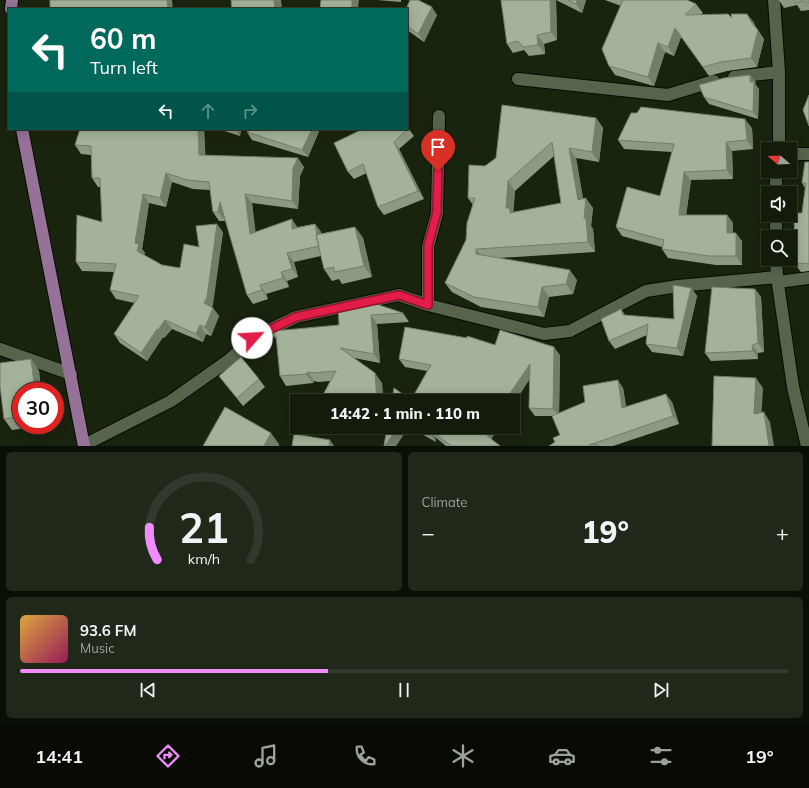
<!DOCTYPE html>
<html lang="en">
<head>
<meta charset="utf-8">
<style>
  body { margin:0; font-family:Mulish,sans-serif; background:#202819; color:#f1f3f6; height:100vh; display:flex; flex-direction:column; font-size:15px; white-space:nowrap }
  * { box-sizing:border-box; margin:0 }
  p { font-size:13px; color:#9da19d }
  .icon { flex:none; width:22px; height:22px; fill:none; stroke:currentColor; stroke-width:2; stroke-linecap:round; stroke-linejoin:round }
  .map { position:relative; height:446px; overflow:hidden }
  .side { display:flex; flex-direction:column; gap:6px; padding:6px; background:#0a0f06; flex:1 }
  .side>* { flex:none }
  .banner { position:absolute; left:8px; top:8px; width:400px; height:122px; border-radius:0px; box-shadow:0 2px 10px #0003,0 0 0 1px #32392c; background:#00695c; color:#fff; overflow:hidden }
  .needle { width:26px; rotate:289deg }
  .fabs { position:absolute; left:761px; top:142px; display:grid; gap:8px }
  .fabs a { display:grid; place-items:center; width:36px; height:36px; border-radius:0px; background:#131b0b; box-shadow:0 2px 10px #0003,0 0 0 1px #32392c; font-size:20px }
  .speed { position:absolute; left:12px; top:382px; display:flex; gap:8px; font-size:20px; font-weight:700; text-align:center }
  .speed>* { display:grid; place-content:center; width:52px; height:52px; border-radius:50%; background:#131b0b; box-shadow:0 2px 10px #0003,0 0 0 1px #32392c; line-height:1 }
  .speed .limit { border:6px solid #d22; background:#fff; color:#111 }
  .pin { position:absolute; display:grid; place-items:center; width:34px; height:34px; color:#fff; margin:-41px -17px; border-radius:50% 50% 50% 0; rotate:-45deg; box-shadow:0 0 4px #0007 }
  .pin .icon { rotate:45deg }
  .me { position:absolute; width:44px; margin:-22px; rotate:64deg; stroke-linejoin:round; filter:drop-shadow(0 0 3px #0008) }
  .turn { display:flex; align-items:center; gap:14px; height:84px; padding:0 16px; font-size:18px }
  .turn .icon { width:52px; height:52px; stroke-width:2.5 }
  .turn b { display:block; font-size:28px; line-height:34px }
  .lanes { display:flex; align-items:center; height:38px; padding:0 16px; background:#0003; justify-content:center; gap:20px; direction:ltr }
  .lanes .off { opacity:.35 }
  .big { font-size:30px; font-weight:800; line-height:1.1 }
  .side .widget { flex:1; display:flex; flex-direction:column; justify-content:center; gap:6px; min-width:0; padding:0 14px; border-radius:6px; background:#202819 }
  .side .dial { align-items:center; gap:0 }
  .dial svg { height:104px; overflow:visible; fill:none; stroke:#32392c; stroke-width:7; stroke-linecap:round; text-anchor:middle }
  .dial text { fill:#f1f3f6; stroke:none }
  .song { display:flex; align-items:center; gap:12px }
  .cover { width:48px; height:48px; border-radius:6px; background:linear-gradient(135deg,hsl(40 70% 55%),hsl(330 70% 35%)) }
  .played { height:4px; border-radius:2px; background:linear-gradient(90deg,#ed8cfa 40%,#32392c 40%) }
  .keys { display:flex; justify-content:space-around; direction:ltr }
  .heat { display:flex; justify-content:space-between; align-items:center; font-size:22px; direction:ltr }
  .side .tiles { flex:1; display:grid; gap:6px; grid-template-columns:1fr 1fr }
  .widget:last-child { grid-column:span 2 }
  .trip { position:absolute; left:290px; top:394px; width:230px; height:40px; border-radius:0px; background:#131b0b; box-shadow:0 2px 10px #0003,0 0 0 1px #32392c; font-weight:800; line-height:40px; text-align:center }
  .menu { display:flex; height:64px; justify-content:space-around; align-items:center; background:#080b04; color:#9da19d }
  .menu .icon { width:28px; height:28px }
  .menu .selected { color:#ed8cfa }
  .menu b { font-size:18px; color:#f1f3f6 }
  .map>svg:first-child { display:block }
</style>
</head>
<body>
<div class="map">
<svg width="809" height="446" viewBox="0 0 809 446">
  <rect width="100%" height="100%" fill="#19240f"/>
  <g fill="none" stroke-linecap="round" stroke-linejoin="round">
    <g stroke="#040d00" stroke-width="14">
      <path id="street" d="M774 0 779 72V149
        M734 77 779 72
        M518 79 668 95 714 81
        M790 154H809
        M776 193V171
        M776 215V237
        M776 259 777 277 793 387 807 446
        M778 282 809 278
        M428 305V247L437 213 439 116
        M0 349 71 374
        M84 445 171 401 229 360 252 338 296 317 399 295 428 305 544 334 570 331 646 291 678 286 777 277"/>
    </g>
    <g stroke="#040d00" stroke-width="14">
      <path id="primary" d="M11 9 12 0
        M22 129 84 446"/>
    </g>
    <use href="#street" stroke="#56644c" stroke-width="12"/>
    <use href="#primary" stroke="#967298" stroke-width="12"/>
  </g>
  <path fill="#8c9983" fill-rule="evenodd" d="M377 0H401V2Z
    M501 0H586L582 13 556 0 557 40 544 44 545 54 529 56 524 50 513 53 507 44Z
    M605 0H687L696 4 703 13 700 15 732 18 747 14 754 23 756 28 764 39 757 67 727 71 709 76 681 37 674 56 665 52 654 86 615 75 609 66 621 6Z
    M779 0H809V10L801 11 797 5 784 8Z
    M407 9 437 15 424 42 407 30Z
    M756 82 755 84 759 89 758 119 709 104 704 97Z
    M596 118 603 128 599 162 576 158 583 199 593 208 591 226 593 229 595 252 499 258 577 280 573 294 549 297 544 317 481 307 452 292 445 283 466 240 473 205 468 198 485 166 496 158ZM554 156 561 203 513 212 515 191Z
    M408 128 414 136 399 149 424 199 384 215 378 207 367 173 354 179 348 172Z
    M752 128 753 149 732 151 733 179 691 180 686 215H727L733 223V233L742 241V265H716L668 258 662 249V247L622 236 616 227 660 196 672 152 624 149 618 140Z
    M80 129H204L205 155 304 167 300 176 298 209 252 203 255 232 298 227 315 224 321 232V234L355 227 363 238 372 277 342 284 339 279 332 281 324 269 321 256 294 262 298 277 287 281 289 287 266 294 268 299 253 304 247 295 225 219V221H219L213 212 210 190 193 189 172 182 166 207 149 203 142 249 145 253 144 255 162 265 180 268 199 247 223 232 212 307 219 316 211 336 206 334 203 342 172 329 164 338 163 337 147 361 120 343 114 334 135 303 116 299 110 290 114 272 82 271 76 262 102 222 101 187H98L92 178 91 155 81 154 75 145Z
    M218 129H241L240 136Z
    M253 129H320L308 157 252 140 247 132Z
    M809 162V271L801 272 795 264 805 188 802 183Z
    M691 288 697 296 683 356 652 352 646 344 647 335 615 349 609 341 621 309 625 315 674 319Z
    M755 289 761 297 764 352 758 353V359L711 361 705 353Z
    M338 305 403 313 409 322 377 324 380 363 354 358 382 383 383 401H327L323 395 330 381 318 382 314 381 313 383 286 386 280 376 277 340 273 336 339 325Z
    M495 345 560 355 559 413 623 388 626 407 672 402 679 424 613 446H549L555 442 560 435 553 416H535L529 408 530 380 411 400 427 371 405 367 399 359Z
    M31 359 39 371 41 391H21V425H46L12 430 4 419Z
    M219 376 259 379 265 387 243 406 225 384Z
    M379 427H385V432Z
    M387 427H499L491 439 500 446H446L435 437 436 442 409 427Z"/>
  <path fill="#727d6a" d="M167 0H172L173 9H168Z
    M274 0H281L282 9H275Z
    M352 0H359L358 9H352Z
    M550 0H556L557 40 551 32Z
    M577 0H586L582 13 576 4Z
    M432 7 437 15 424 42 418 34Z
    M747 14 754 23 757 31 751 22Z
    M675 28 681 37 674 56 668 47Z
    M758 30 764 39 757 67 751 58Z
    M537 35 544 44 545 54 538 45Z
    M658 43 665 52 654 86 648 77Z
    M750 75 756 82 755 84 759 89 758 119 753 112 750 82Z
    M596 118 603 128 599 162 592 152Z
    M745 119 752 128 753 149 747 140Z
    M198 129H204L206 164 199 155Z
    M235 129H241L240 136Z
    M312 129H320L308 157 302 150Z
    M394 142 399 149 424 199 418 191Z
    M726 142 732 151 733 179 727 170Z
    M569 148 576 158 585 210 578 200Z
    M298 158 304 167 300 176 298 209 292 201 293 168Z
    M684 172 691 180 685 224 679 215Z
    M166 173 172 182 166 207 160 198Z
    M508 181 515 191 513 217 506 208Z
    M143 194 149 203 142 249 145 253 143 260 137 251 135 243Z
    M245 194 252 203 257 243 250 234Z
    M586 198 593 208 591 226 593 229 595 252 588 242 584 218Z
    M220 202 226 211 225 221 218 212Z
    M727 215 733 223V242L727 233Z
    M292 219 298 228 292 229Z
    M217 224 223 232 213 305 210 312 204 303Z
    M315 224 321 232 326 255 320 246Z
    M355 227 363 238 372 277 364 266Z
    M736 233 742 241V265L736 256Z
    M476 249 483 259 476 254Z
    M287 253 294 262 298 277 292 269Z
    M570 270 577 280 573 294 566 284Z
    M281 272 287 281 289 287 283 278Z
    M260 285 266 294 268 299 262 290Z
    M542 287 549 297 544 317 538 307Z
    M691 288 697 296 683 356 677 348Z
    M755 289 761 297 764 352 758 343Z
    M213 308 219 316 211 336 205 327Z
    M371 315 377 324 380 363 374 354Z
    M165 320 172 329 164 338 158 330Z
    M200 325 206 334 203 342 196 334Z
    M157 329 163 337 147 361 141 353Z
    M752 345 758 353V359L753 351Z
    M554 347 560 355 559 416 553 409Z
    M31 359 39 371 41 391H35Z
    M530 364 535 371 513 405V401H505Z
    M308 372 314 381 313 383 306 374Z
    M375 373 382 383 383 401H377Z
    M756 378 763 388 761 423 754 414Z
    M618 380 623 388 628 416 622 408Z
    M666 394 672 402 679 424 673 416Z
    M764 412 770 422 774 446H769Z
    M382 427H385V432Z
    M398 427H409L396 446H385Z
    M488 427H499L490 441 484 433Z
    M429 429 435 437 436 442 430 434Z
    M271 433 279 444V446H264Z
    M330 440 334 446H329Z"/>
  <path fill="#a3b298" stroke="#727d6a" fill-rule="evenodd" d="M50 0H167L168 9H50Z
    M231 0H274L275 9H232Z
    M321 0H352V9H320Z
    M410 0H418L432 7 418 34 407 26V9H406Z
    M501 0H550L551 32 537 35 538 45 523 47 518 41 507 44Z
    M568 0H577L576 4Z
    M622 0H687L696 4 685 15 728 14 732 18 731 14H747L751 22 758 30 751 58 721 62 703 67 675 28 668 47 658 43 648 77 609 66 602 49 623 0Z
    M795 0H809V3L803 1 795 3Z
    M750 75V82H754L753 112 704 97 699 85 724 78Z
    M809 95V126L803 110Z
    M502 105 596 118 592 152 569 148 578 200 586 198 584 218 586 219 588 242 476 249V254L570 270 566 284 542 287 538 307 474 297 445 283 466 240 467 223 475 198H468L469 165 485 166 496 158ZM552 142 561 203 510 213V208H506L508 181Z
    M641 107 745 119 747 140 726 142 727 170 684 172 679 215H727V233H736V256H709L662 249 664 240 616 227 627 187 660 196 674 144 618 140 631 113H637Z
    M407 126 408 128 394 142 418 191 378 207 363 164 348 172 334 143 363 129H407Z
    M80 129H198L199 155 298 158 293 168 292 201 245 194 250 234 292 219V229L315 224 317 235H316L319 246 287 253 292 269 281 272 283 278 260 285 262 290 247 295 220 202 218 212H213L209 182 187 180 166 173 160 198 143 194 135 243 139 244 137 251 162 265 180 268 184 244 199 247 196 226 217 224 207 297 204 303 213 308 205 327 200 325 196 334 165 320 158 330 157 329 141 353 114 334 139 296 110 290 116 264 76 262 77 215 102 222 100 178H92L91 146 75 145Z
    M253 129H312L302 150 247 132Z
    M805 162H809V264L803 263 795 264 794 213H802L806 183H802Z
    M355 227 364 266 334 272V267L324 269 316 235Z
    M673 285 691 288 677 348 646 344 648 324 609 341 601 319 621 309 623 315 674 319Z
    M712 287 755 289 758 343 752 345 753 351 705 353Z
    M364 300 403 313 371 315 374 354 340 348 375 373 377 401H334L323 395 336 371 312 373 308 372 306 374 280 376 276 336H273L274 331 339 325 338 305Z
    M405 327 467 338V336L495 345 500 330 554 347 553 409 529 408 530 364 505 401H392L394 388 411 400 431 365 399 359Z
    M241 357 259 379 237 398 219 376Z
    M31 359 35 391H21V416L4 419 0 386V363Z
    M714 376 756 378 754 414 764 412 769 446H712Z
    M618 380 622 408 666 394 673 416 589 445H598L596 446H549L555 442 553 438 560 435 552 416 585 402 583 386Z
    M225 407 271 433 264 446H203Z
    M387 427H398L385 446H384Z
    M417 427H488L484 433 500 446H452L446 442 429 429 430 434Z
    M294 434 330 440 329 446H292Z"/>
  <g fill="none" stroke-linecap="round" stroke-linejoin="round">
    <g stroke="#92132f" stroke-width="10">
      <path id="route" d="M252 338 296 317 399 295 428 305V246L437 212 438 171"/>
    </g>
    <use href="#route" stroke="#e11d48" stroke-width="7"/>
  </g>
</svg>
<div class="fabs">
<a><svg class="needle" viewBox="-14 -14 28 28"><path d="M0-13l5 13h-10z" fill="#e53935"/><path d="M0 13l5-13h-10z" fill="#9da19d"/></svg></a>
<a><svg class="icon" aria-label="sound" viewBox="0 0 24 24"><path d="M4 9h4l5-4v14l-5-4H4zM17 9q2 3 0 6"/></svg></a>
<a><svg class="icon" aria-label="search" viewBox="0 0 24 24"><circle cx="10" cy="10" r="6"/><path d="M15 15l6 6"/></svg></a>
</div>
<div class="speed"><div class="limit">30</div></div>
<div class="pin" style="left:438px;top:171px;background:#d93025"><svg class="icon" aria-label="arrive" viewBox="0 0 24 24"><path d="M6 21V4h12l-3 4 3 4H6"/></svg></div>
<svg class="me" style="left:252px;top:338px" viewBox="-20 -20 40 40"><circle r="19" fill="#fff"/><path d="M0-13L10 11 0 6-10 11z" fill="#e11d48"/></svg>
<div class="trip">14:42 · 1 min · 110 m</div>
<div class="banner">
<div class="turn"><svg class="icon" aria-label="left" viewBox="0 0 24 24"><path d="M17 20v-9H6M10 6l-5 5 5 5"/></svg><div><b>60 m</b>Turn left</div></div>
<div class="lanes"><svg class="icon" aria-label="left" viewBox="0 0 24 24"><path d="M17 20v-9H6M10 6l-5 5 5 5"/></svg><svg class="icon off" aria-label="ahead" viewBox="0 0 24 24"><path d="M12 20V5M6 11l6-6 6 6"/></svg><svg class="icon off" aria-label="right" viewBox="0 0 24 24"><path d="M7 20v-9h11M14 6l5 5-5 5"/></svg></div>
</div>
</div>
<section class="side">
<div class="tiles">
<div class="widget dial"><svg viewBox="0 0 100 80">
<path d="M14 69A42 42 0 1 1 86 69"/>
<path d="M14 69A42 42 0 0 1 8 44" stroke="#ed8cfa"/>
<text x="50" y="56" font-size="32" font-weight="700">21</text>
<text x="50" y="72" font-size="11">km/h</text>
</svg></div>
<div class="widget"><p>Climate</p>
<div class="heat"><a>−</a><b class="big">19°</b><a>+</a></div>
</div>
<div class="widget">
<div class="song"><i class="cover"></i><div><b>93.6 FM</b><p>Music</p></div></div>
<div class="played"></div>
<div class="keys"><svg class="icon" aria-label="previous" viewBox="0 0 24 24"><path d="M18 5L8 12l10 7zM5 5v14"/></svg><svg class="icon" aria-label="pause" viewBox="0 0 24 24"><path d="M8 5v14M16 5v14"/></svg><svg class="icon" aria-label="next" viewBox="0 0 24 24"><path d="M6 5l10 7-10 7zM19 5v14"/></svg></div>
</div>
</div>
</section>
<nav class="menu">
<b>14:41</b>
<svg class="icon selected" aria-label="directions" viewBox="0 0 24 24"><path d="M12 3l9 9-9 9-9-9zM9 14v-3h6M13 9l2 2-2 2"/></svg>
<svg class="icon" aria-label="music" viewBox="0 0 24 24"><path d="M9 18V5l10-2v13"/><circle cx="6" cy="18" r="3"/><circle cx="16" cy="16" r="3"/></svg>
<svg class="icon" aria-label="phone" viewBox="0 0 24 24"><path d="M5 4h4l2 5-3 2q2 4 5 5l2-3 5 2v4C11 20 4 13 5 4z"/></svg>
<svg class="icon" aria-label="climate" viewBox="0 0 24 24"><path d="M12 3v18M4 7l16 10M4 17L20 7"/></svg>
<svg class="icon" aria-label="car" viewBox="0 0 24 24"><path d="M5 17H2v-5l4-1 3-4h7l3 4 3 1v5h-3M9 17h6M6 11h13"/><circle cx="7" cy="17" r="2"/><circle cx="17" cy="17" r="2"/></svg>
<svg class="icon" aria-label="filters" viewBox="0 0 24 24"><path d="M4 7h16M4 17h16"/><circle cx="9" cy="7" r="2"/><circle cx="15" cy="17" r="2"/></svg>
<b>19°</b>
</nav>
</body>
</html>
